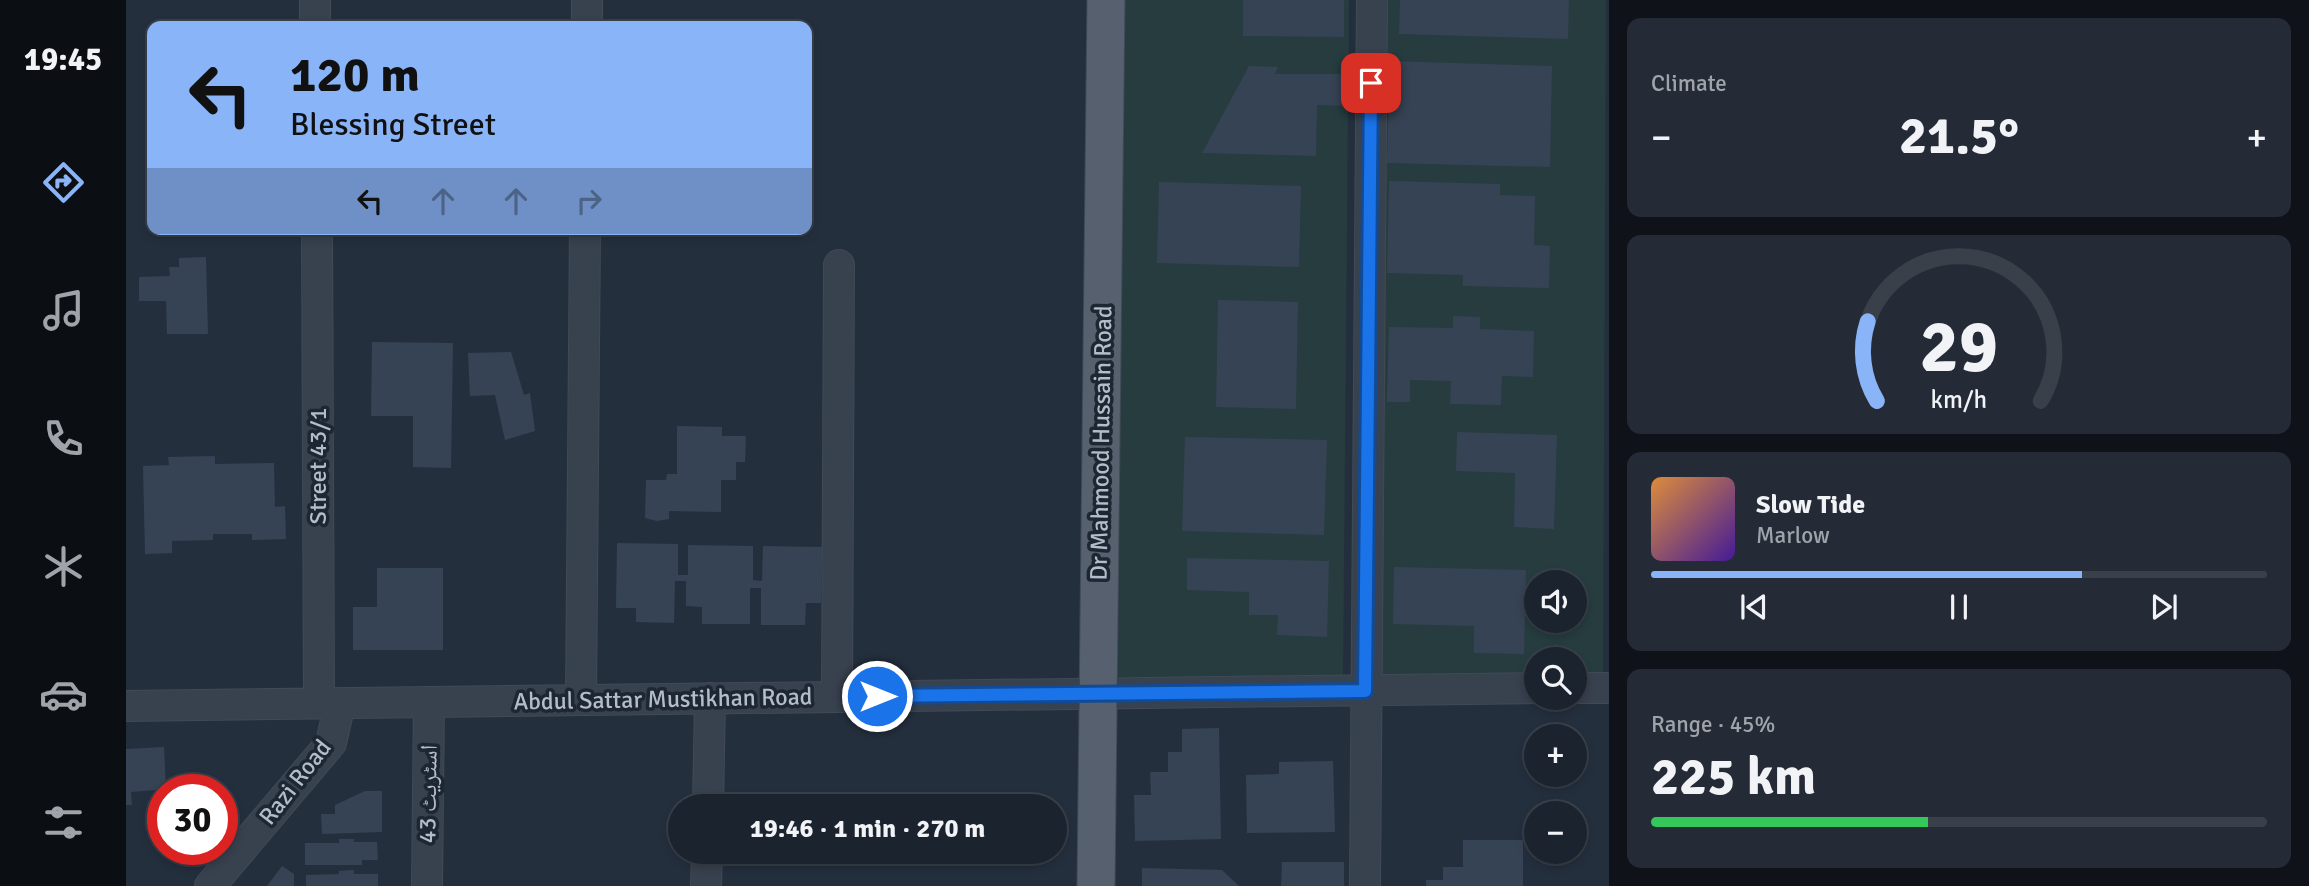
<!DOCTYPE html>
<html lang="en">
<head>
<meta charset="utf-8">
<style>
  body { margin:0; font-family:Signika,"Noto Naskh Arabic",sans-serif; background:#242b36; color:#f1f3f6; height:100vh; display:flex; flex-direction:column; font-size:26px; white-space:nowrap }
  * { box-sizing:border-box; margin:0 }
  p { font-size:23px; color:#a0a4aa }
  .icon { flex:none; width:38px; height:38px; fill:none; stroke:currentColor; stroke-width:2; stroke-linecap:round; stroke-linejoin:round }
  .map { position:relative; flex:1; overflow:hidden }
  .side { display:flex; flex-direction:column; gap:18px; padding:18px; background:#0f1319; width:700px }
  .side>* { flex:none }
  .guide { position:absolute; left:21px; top:21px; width:665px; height:214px; border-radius:14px; box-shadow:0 4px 10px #0003,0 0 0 2px #39404a; background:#8ab4f8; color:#111; overflow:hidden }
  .buttons { position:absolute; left:1398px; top:570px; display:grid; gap:14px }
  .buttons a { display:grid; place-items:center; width:63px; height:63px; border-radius:50%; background:#1b232e; box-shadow:0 4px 10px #0003,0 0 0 2px #39404a; font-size:35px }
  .speed { position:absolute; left:21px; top:774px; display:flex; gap:14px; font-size:35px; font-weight:700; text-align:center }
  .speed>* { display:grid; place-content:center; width:91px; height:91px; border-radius:50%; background:#1b232e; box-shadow:0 4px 10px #0003,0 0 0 2px #39404a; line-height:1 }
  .speed .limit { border:10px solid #d22; background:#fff; color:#111 }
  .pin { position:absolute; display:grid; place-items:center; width:60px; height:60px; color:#fff; margin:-30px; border-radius:14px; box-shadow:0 4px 10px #0006 }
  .me { position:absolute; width:77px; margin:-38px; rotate:90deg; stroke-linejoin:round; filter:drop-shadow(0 0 5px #0008) }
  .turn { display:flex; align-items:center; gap:24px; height:147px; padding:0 28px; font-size:32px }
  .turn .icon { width:91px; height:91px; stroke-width:2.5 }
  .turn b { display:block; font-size:49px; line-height:60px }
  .lanes { display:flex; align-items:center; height:66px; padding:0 28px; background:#0003; justify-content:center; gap:35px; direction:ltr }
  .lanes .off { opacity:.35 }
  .big { font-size:52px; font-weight:700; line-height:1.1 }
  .side .tile { flex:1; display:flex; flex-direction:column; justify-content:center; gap:10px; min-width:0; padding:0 24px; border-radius:14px; background:#242b36 }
  .side .dial { align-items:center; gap:0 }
  .dial svg { height:182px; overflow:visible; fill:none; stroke:#39404a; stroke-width:7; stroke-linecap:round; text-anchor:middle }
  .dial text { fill:#f1f3f6; stroke:none }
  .song { display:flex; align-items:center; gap:21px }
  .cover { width:84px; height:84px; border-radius:10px; background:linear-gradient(135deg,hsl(30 70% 55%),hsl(260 70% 35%)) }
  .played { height:7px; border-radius:4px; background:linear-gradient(90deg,#8ab4f8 70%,#39404a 70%) }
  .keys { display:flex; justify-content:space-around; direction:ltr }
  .heat { display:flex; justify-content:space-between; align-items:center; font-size:38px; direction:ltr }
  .charge { height:10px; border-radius:5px; background:linear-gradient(90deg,#34c759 45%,#39404a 0) }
  .trip { position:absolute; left:542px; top:794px; width:399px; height:70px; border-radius:35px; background:#1b232e; box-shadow:0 4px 10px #0003,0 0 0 2px #39404a; font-weight:700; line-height:70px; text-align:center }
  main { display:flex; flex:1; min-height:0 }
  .tabs { display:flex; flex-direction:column; width:126px; justify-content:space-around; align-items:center; background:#0b0e12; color:#a0a4aa }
  .tabs .icon { width:49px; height:49px }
  .tabs .on { color:#8ab4f8 }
  .tabs b { font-size:32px; color:#f1f3f6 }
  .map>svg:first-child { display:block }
</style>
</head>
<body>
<main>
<nav class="tabs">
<b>19:45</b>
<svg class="icon on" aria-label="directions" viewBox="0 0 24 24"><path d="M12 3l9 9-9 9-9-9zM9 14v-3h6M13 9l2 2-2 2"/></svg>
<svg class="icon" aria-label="music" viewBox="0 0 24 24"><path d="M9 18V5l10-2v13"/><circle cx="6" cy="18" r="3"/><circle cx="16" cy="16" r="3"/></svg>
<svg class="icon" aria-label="phone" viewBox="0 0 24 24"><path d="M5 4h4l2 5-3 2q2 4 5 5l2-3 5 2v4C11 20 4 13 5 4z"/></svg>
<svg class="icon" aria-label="climate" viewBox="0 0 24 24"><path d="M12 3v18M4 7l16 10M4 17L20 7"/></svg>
<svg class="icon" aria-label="car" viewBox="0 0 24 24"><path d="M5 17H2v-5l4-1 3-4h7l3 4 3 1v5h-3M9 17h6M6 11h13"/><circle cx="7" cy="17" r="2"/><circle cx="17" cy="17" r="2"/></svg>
<svg class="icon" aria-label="filters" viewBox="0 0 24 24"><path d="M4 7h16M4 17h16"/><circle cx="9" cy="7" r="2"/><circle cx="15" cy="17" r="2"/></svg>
</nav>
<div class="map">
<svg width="1483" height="886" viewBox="0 0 1483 886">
  <rect width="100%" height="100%" fill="#242f3e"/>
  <path fill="#263c3f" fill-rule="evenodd" d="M998 0H1223L1217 679 992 677Z
    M1255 0H1480L1477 677H1449V660H1410V677L1245 675ZM1410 583H1449V621H1410Z"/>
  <path fill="#364354" d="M1117 0H1218V37L1117 36Z
    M1274 0H1443L1442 39 1273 34Z
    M1264 61 1426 66 1424 167 1261 163Z
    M1123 66 1152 67 1149 74H1222L1221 106 1191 105 1190 156 1076 153Z
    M1263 181 1374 184V195L1409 196 1408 245 1424 246 1423 288 1337 286V275L1261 273Z
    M1033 182 1175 186 1173 267 1031 263Z
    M80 257 82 334H41L40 301H13V277L44 276 43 267H53V258Z
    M1092 300 1172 302 1170 409 1090 407Z
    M1327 316 1354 317V329L1408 331 1407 377 1376 376 1375 405 1324 404 1325 381 1284 380V402H1261L1263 327 1327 328Z
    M246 342 327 343 325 468 287 467V416H245Z
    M385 352 398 395 404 393 409 431 379 440 369 395 344 396 342 353Z
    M551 426 596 427V436H620L619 462H610V480H595V512L543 511V519L531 521 519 518 520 480H540L541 474H551Z
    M1331 432 1431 435 1428 529 1388 527 1389 473 1330 471Z
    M1059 437 1201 440 1198 535 1056 531Z
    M89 456V464L148 463 149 507 159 506 160 539 126 540V534H87V540L46 541V553L19 554 17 466 43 465 42 457Z
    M491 543 552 544V575H562V545L627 546V580L636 581 637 546 696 547 695 603H680L679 625H635V588H624V624H576V607L560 606V581H549L548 623 510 622V608H490Z
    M1061 558 1203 561 1201 637 1151 635 1152 615H1123V592L1061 590Z
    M1268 567 1400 570 1398 654 1348 653V626L1267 624Z
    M251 568H317V650H227V607H251Z
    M1093 728 1095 839 1009 841 1008 795H1025L1024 772H1042V752H1056V729Z
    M38 747 40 789 5 792 6 805H0V749Z
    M1207 761 1209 832 1121 833 1120 775 1153 774V762Z
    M239 791H256V832L196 834 195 814H209V805Z
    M213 839H228V842H251L252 860H236V865H179V843H213Z
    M1337 840H1397V886H1300V880H1317V867H1337Z
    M1156 862H1218V886H1155Z
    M156 866 168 874V886H141Z
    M1016 868 1096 870 1113 886H1016Z
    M228 870V874H252V886H180V875L213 874V871Z"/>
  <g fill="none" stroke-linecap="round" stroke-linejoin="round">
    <g stroke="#414a57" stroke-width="32">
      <path id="minor" d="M189 0V26
        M461 26V0
        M191 229 193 703
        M1449 688H1483
        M711 697 713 265
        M455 700 459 229
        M0 706 1410 688
        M582 807 584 698
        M84 886 205 743 214 703
        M301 886 303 702
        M580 886 581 852
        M1239 886 1246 0"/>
    </g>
    <g stroke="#414a57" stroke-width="39">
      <path id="major" d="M970 886 980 0"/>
    </g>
    <use href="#minor" stroke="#38414e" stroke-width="30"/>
    <use href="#major" stroke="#56606e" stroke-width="37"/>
  </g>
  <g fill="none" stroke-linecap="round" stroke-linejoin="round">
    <g stroke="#114b97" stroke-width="18">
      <path id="route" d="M751 696 1239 691 1245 83"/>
    </g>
    <use href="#route" stroke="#1a73e8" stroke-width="12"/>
  </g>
  <g text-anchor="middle" stroke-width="7" stroke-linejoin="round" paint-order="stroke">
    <g font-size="24" fill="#b4bcc9" stroke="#1d2633">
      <text transform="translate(975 443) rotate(-89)" y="8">Dr Mahmood Hussain Road</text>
      <text transform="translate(192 466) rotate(-90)" y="8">Street 43/1</text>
      <text transform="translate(537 699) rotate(-1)" y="8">Abdul Sattar Mustikhan Road</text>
      <text transform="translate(169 782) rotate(-52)" y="8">Razi Road</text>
      <text transform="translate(302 794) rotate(-89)" y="8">اسٹریٹ 43</text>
    </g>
  </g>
</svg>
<div class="buttons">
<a><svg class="icon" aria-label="sound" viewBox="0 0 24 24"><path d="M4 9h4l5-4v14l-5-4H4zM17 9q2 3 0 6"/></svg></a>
<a><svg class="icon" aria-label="search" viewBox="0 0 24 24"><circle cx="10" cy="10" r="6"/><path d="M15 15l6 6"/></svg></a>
<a>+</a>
<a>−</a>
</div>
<div class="speed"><div class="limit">30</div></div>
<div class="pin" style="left:1245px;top:83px;background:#d93025"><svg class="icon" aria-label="arrive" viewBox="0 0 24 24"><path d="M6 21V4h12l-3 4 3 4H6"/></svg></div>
<svg class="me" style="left:751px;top:696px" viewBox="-20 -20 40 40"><circle r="17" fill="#1a73e8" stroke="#fff" stroke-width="3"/><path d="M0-11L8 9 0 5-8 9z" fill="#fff"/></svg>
<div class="trip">19:46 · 1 min · 270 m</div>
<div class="guide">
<div class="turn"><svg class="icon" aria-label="left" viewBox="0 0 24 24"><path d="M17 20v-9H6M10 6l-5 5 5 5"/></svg><div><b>120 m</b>Blessing Street</div></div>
<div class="lanes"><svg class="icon" aria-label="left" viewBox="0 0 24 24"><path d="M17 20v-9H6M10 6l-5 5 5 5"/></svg><svg class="icon off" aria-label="ahead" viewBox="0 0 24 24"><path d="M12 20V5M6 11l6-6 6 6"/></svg><svg class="icon off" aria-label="ahead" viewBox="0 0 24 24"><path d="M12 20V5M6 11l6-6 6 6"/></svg><svg class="icon off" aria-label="right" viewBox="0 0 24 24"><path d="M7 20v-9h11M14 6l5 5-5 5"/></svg></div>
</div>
</div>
<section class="side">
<div class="tile"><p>Climate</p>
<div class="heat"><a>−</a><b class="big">21.5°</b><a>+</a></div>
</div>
<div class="tile dial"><svg viewBox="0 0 100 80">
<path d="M14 69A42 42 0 1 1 86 69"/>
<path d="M14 69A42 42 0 0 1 10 34" stroke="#8ab4f8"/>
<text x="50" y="56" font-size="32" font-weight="700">29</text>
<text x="50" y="72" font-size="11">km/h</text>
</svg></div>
<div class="tile">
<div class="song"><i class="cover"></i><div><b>Slow Tide</b><p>Marlow</p></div></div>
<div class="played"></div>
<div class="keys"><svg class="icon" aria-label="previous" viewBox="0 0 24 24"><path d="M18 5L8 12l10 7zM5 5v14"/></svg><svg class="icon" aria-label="pause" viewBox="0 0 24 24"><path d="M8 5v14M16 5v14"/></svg><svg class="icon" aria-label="next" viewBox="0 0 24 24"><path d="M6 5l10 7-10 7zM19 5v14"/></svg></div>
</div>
<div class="tile"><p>Range · 45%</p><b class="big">225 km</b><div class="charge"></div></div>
</section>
</main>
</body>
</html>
